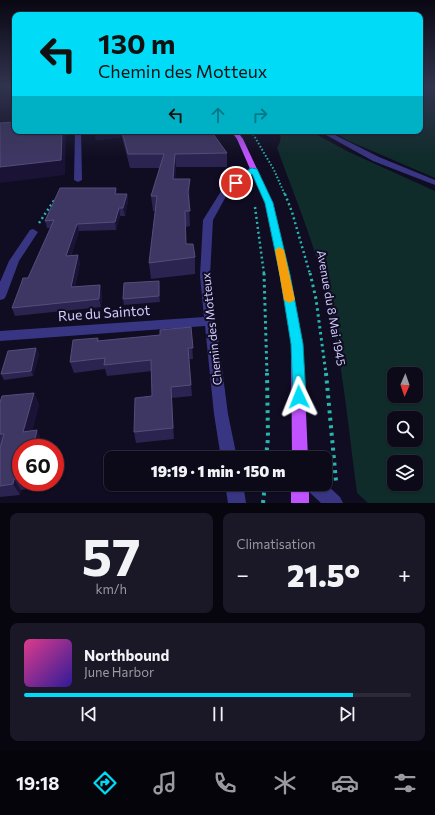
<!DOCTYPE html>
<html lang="fr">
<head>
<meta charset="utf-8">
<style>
  body { margin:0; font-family:Commissioner,sans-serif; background:#1a1726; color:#f1f3f6; height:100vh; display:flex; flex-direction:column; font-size:15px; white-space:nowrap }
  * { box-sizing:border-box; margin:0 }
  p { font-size:13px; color:#9a9aa2 }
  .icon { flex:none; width:22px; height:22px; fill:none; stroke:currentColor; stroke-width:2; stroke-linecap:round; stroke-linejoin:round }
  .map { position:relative; height:503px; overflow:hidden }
  .panel { display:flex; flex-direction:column; gap:10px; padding:10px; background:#07050e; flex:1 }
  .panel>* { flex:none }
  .banner { position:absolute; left:12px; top:12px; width:411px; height:122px; border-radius:8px; box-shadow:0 1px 3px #0004,0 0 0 1px #2c2a38; background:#00dcf7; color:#111; overflow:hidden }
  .needle { width:26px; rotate:182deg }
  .controls { position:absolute; left:387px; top:367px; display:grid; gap:8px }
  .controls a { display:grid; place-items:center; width:36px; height:36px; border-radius:8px; background:#0c0919; box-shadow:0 1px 3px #0004,0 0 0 1px #2c2a38; font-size:20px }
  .speed { position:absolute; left:12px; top:439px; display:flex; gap:8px; font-size:20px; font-weight:700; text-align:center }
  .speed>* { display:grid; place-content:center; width:52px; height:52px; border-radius:50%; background:#0c0919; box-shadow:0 1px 3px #0004,0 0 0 1px #2c2a38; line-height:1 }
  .speed .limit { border:6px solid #d22; background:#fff; color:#111 }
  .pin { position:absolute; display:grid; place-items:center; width:34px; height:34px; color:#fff; margin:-17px; border:2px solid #fff; border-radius:50%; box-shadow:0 1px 4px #0007 }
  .me { position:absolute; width:44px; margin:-22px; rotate:358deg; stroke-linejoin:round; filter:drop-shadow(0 0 3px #0008) }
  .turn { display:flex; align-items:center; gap:14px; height:84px; padding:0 20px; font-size:18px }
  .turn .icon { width:52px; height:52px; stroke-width:2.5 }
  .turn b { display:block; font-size:28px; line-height:34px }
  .lanes { display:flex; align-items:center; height:38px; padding:0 20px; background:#0003; justify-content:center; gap:20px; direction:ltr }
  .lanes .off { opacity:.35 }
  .big { font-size:30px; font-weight:800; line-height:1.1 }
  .panel .widget { flex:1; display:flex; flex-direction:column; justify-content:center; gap:6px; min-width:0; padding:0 14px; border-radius:8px; background:#1a1726 }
  .panel .dial { align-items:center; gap:0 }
  .dial b { font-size:52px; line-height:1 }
  .song { display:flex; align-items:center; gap:12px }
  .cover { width:48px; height:48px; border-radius:6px; background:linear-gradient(135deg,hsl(330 70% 55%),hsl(250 70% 35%)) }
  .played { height:4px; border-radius:2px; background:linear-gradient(90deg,#00dcf7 85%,#2c2a38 85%) }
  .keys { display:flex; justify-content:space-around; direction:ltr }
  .heat { display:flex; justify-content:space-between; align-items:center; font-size:22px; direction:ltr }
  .panel .tiles { flex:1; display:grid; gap:10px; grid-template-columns:1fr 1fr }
  .widget:last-child { grid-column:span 2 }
  .trip { position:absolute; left:104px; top:451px; width:228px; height:40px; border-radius:8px; background:#0c0919; box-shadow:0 1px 3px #0004,0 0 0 1px #2c2a38; font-weight:800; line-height:40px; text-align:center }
  .menu { display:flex; height:64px; justify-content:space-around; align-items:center; background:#05040a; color:#9a9aa2 }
  .menu .icon { width:28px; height:28px }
  .menu .on { color:#00dcf7 }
  .menu b { font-size:18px; color:#f1f3f6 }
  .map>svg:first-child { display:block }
</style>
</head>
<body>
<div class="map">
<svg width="435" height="503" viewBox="0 0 435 503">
  <rect width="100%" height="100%" fill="#100c21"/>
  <path fill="#0f2b2a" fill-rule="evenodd" d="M420 87H435V178L349 141 332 131H420Z
    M281 131H310L349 152 435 191V503H368L357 493C348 426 342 357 326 292 314 242 294 195 277 148L280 142ZM394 374H416V396H394ZM394 418H416V440H394ZM394 462H416V484H394Z"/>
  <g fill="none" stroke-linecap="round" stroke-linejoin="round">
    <path stroke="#28b7af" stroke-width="1.5" stroke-dasharray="1 1.5" stroke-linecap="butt" d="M420 91 422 92H420
      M251 131 253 135"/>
    <path stroke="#28b7af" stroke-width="2" stroke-dasharray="1.5 2" stroke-linecap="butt" d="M253 134 274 170 285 195"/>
    <path stroke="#28b7af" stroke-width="2.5" stroke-dasharray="2 3" stroke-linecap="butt" d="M285 194 292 212 310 274
      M255 207 264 274
      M39 223 55 199"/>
    <path stroke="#28b7af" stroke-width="3" stroke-dasharray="2.5 3.5" stroke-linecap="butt" d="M264 273 267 374
      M310 273 316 299 326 374"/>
    <path stroke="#28b7af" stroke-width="4" stroke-dasharray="3 4.5" stroke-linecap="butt" d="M326 373 336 481
      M266 458 268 438 267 373
      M263 503 265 484"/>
    <path fill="#383582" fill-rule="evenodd" d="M319 131H327L379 157 435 180V185L373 161Z"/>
    <path fill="#383582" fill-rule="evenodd" d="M75 131H81L82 180 78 182 74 180Z
      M251 167H254L258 169 229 191 213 220 210 276 228 414 237 458H221L214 414 205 326 0 341V331L204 317 200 276 203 220 223 188Z
      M33 229 38 232 19 261 6 296 4 299 0 300V282L9 261 30 230Z
      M325 483 340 497 343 503H321L307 490 304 484Z
      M225 484H243L246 503H228Z"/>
    <path fill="#c053ff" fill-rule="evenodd" d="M231 131H237L243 139 273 203 290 275 303 344 308 458H292L291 344 280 275 265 203 237 139Z
      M291 484H309V503H291Z"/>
  </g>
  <path fill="#2c2450" d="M89 131H211L227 153V167H176L175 179H190V194L189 204 190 226 186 227V244L195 257V274L151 279 149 263 155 211H153L151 196 160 168H130L122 137 96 140 95 134 90 135Z
    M118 194H127L128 201 125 216H120L116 230 79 231 71 256 78 255 80 263 75 287 100 285 102 294 101 307 15 316 12 308 28 278 51 228H47L45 221Z
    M160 287V302L124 305 123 299Z
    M191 327 193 359H189L192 396 172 398 174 439 136 443 134 432 152 396V371L107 376 105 369 74 373 70 362 98 338 99 341 160 335Z
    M36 348 39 354 33 376 4 380 1 374Z
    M34 393 39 405 32 431 37 430 42 442 41 448H21V482H35L34 488 21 490 20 495 0 497V402Z"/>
  <path fill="#1a1335" d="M62 131H66L65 175 0 183V167Z
    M89 131H121L122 137 96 140 95 134 90 135Z
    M175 154 176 167 174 194 173 179Z
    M190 179V194L189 207 188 192Z
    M116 188 118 195 115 194Z
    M127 194 128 201 125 216 123 208Z
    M119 208 120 216 116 230 115 222Z
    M77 224 79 231 68 264 66 256Z
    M78 255 80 263 73 295 71 287Z
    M159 281 160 287V302L159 296Z
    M100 285 102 294 101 307 99 299Z
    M36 348 39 354 33 376 31 371Z
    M171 387 172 398 174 439 173 428Z
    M34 393 39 405 29 443 23 432Z
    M37 430 42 442 41 448H33Z
    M14 479 21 490 20 495 13 484Z
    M30 482H35L34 488Z"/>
  <path fill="#3e3663" stroke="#554d7b" d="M15 122V131H62L61 160 0 167V123Z
    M122 131H211L227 153 175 154 173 179H190L188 192 190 211H185L186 244H193L195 257 149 263 157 196H151L164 154H128Z
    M60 188H116L115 194H127L123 208H119L115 222 77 224 66 256 78 255 71 287 100 285 99 299 12 308 21 284 23 278H28L54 220 45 221Z
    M159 281V296L123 299 124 283Z
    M191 327 193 348H188L191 385 171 387 173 428 134 432 135 398 152 396 151 360 104 365 105 358 70 362 73 340 98 338 97 341 160 335V330Z
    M36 348 31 371 1 374 8 351Z
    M34 393 23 432 37 430 33 448H21V478L14 479 13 484 0 486V448L4 434H0V402L2 396Z"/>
  <linearGradient id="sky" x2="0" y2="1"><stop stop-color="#090712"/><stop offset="0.55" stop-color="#31344e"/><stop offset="1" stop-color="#31344e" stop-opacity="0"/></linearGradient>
  <rect width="435" height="157" fill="url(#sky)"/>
  <path fill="#00dcf7" stroke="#008fa1" d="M251 168 257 169 273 203 290 275 303 344 306 397 304 401 299 403 295 401 293 397 291 344 280 275 265 203 252 174 239 184 233 183Z"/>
  <path fill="#f59e0b" d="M279 247 284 250 295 300 289 303 284 300 275 250Z"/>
  <g text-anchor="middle" stroke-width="4" stroke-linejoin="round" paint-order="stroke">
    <g font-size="12" fill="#d2ccff" stroke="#100c21">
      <text transform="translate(331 308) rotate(80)" y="4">Avenue du 8 Mai 1945</text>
      <text transform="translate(212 329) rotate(-96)" y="4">Chemin des Motteux</text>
    </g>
    <g font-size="14" fill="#d2ccff" stroke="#100c21">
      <text transform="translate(104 313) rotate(-4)" y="5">Rue du Saintot</text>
    </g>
  </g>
</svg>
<div class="controls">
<a><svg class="needle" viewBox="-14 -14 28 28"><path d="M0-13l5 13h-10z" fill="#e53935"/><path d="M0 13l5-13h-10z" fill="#9a9aa2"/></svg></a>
<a><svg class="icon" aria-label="search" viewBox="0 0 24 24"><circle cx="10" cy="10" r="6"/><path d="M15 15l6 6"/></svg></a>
<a><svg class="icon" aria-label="layers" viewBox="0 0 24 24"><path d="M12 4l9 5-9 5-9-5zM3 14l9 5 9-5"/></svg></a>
</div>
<div class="speed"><div class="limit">60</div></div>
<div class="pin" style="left:236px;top:183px;background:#d93025"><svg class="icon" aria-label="arrive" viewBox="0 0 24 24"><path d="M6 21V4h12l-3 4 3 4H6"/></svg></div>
<svg class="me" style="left:299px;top:397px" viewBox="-20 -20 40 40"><path d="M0-17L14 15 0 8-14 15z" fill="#00dcf7" stroke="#fff" stroke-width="4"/></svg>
<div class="trip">19:19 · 1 min · 150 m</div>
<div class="banner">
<div class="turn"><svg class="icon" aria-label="left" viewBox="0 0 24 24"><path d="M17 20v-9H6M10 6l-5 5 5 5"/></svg><div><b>130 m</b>Chemin des Motteux</div></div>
<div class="lanes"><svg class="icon" aria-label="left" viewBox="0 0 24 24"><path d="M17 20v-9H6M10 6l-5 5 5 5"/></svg><svg class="icon off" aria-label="ahead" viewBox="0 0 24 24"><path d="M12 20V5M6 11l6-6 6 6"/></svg><svg class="icon off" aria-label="right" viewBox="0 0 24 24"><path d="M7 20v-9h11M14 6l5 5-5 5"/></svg></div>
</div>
</div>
<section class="panel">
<div class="tiles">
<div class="widget dial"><b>57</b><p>km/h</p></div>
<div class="widget"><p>Climatisation</p>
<div class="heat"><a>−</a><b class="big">21.5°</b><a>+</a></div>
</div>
<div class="widget">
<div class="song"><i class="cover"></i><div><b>Northbound</b><p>June Harbor</p></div></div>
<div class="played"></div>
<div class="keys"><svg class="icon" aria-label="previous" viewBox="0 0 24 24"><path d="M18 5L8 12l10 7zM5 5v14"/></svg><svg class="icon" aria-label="pause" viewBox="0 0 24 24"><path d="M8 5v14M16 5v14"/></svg><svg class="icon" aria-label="next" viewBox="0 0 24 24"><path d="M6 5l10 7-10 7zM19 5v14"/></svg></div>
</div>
</div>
</section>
<nav class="menu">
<b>19:18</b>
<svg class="icon on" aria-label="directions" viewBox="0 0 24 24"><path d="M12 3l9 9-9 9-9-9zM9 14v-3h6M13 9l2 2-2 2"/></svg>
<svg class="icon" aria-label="music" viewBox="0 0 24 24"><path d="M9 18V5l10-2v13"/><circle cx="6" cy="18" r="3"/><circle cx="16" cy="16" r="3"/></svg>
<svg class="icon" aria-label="phone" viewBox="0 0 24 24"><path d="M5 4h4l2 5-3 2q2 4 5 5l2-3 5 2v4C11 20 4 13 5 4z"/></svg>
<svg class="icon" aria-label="climate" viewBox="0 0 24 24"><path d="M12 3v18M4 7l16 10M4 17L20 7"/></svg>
<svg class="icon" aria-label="car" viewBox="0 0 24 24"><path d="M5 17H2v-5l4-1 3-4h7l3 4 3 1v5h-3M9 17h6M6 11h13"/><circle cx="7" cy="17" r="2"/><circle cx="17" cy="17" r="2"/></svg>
<svg class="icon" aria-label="filters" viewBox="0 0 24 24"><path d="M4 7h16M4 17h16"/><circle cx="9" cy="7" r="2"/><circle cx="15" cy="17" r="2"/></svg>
</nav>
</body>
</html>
